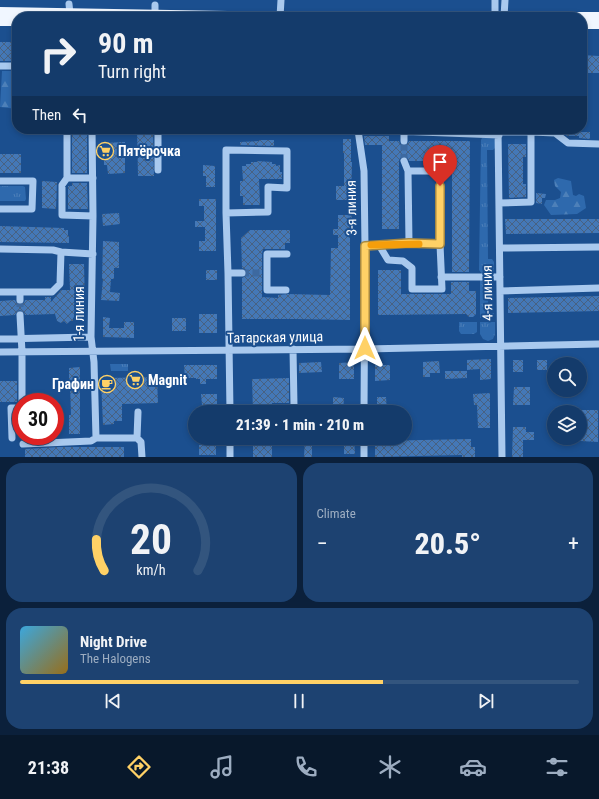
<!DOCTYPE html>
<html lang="en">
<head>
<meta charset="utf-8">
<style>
  body { margin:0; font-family:"Roboto Condensed",sans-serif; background:#1d4271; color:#f1f3f6; height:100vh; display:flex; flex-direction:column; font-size:15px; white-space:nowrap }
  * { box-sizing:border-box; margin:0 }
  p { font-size:13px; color:#9dadc1 }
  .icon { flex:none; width:22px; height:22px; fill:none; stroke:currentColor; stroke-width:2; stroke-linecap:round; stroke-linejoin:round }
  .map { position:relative; height:457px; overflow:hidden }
  .panel { display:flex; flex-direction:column; gap:6px; padding:6px; background:#0b203b; flex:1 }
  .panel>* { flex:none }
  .banner { position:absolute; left:12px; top:12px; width:575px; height:122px; border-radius:16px; box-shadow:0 2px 6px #0003,0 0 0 1px #33557e; background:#143b6b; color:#f1f3f6; overflow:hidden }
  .fabs { position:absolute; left:547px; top:357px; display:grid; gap:8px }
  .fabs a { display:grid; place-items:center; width:40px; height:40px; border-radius:50%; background:#143b6b; box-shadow:0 2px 6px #0003,0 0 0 1px #33557e; font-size:20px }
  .speed { position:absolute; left:12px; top:393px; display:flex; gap:8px; font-size:20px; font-weight:700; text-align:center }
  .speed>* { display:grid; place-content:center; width:52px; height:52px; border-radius:50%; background:#143b6b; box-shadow:0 2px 6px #0003,0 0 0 1px #33557e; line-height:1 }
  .speed .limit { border:6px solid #d22; background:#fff; color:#111 }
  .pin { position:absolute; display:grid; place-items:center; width:34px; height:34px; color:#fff; margin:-41px -17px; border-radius:50% 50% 50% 0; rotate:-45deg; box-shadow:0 0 4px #0007 }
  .pin .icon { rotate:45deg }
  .me { position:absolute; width:44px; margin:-22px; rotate:0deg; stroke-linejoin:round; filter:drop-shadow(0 0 3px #0008) }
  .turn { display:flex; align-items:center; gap:14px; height:84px; padding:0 20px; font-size:18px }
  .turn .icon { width:52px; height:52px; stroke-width:2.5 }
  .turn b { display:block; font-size:28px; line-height:34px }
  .then { display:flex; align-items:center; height:38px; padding:0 20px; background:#0003; gap:8px; font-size:15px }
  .big { font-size:30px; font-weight:800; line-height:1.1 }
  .panel .card { flex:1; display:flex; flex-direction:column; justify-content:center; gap:6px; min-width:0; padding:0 14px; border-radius:16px; background:#1d4271 }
  .panel .dial { align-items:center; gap:0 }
  .dial svg { height:104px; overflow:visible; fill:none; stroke:#33557e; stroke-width:7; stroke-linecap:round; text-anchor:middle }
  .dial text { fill:#f1f3f6; stroke:none }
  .song { display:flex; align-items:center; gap:12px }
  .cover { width:48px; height:48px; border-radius:6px; background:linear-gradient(135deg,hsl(200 70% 55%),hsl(40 70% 35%)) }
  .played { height:4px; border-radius:2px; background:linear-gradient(90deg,#ffd166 65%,#33557e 65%) }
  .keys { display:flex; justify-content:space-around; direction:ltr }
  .heat { display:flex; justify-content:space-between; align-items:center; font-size:22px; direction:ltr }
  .panel .tiles { flex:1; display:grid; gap:6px; grid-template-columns:1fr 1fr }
  .card:last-child { grid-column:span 2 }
  .trip { position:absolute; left:188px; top:405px; width:224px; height:40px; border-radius:20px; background:#143b6b; box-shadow:0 2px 6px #0003,0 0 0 1px #33557e; font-weight:800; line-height:40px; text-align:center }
  .dock { display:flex; height:64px; justify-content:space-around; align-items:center; background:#08182b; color:#9dadc1 }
  .dock .icon { width:28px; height:28px }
  .dock .selected { color:#ffd166 }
  .dock b { font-size:18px; color:#f1f3f6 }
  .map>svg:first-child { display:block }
</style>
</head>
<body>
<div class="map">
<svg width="599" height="457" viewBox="0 0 599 457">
  <defs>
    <pattern id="grass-tufts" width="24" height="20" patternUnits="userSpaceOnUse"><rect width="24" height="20" fill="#2e69ad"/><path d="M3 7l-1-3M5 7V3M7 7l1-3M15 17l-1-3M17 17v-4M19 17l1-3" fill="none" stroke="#4d80b9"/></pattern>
    <pattern id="forest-firs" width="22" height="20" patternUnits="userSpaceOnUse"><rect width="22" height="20" fill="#2e69ad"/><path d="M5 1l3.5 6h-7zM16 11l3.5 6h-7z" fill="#4d80b9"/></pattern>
    <pattern id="building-cross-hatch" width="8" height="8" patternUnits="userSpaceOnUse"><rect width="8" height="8" fill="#4478b7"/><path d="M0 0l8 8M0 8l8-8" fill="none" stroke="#486282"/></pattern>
  </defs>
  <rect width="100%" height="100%" fill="#1b4f8f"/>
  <path fill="url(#grass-tufts)" d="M493 137 495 140V148L493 150H487L488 259H492L494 262V271L491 274H482L479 270 481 140 482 138Z
    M0 186H23L25 187 26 199 25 201H0Z
    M480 280H493V289L488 290V313H494V318H480Z
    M459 322H477V332L474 334H461L459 331Z
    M480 322H495V334L493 339 488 341 483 339 480 334Z
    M110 364H128V371H111Z"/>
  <path fill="url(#forest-firs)" d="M2 71H17V109L0 107Z
    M558 178 571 181 573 195 576 196 579 194 584 196 586 208 577 214 551 215 544 205 546 200H555L560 198 561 192 555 186 554 180Z"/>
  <path fill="url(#building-cross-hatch)" d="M0 42H17V61H0Z
    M582 55 599 56V73H582Z
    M72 129H87V173H72Z
    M137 129H153L154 176H138Z
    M564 129H579V132H590V139L579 138V136H567L564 133Z
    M364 136H389V141H399L400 144 404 146 407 145 409 141H470L469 272H452V161H409L407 157 405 156 400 158 399 161V229H382V145H365Z
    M343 139H351V162H352L351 200H336V186H344V153H343Z
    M259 140H274V146L240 145V142L259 141Z
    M125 142V173L108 174 107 165H104V143Z
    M508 144H526V157H523V184H526V197L509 198Z
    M0 154H21V173H0Z
    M257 161 272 162V164H276V166L280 165V172H282V179H259L260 205H243V196H240V181H243L242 166H246V164H251V162H257Z
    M203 165 215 166V187H206V176H203Z
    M42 181 57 182 56 209 42 208Z
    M72 183H87L88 209H68V186H72Z
    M536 193 546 194 545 198H542V204L536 203Z
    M199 199H216V251H199V241H205V227H195V221H204V206H199Z
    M119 213 120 224 103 226 102 214Z
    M338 215H352V222H350V320L295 319H242V278L246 276 247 273 245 269 242 268 241 238 250 230H290V243H285V249H263L262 254V297L278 298V295L288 294 330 295 331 248H338V235H333V229H338Z
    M505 219H599V233L506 234Z
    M0 226 64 228V230H68V236H69V243L0 242Z
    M103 241 119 242V268H114V279H111L110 292 120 293 119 301 101 300 103 279H102Z
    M69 264H84L85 306 73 318V321H70L67 324 64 321 61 323 57 321 55 314 25 315 24 312 20 310 17 311 15 315 0 316V301L15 300 17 304 20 305 24 303 25 300H45V297H51V302L61 290H70Z
    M206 270H217V280H206Z
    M378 270H401V294H451V282H469V291H476V314L473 317H469L466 314 378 315Z
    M599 296V311L508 313V298Z
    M199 314H217V333H199Z
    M103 317 110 318 109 328H124V322H134V338L103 337Z
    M172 318H186V331H172Z
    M491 359V379L480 380V369L467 370V360Z
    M513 360H523V372H513Z
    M537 360H547V370H537Z
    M439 361 440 373H430V377H423V362Z
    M321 362 322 372 299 373V363Z
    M354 362V379H339V363Z
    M184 365H217V379H206V384H200V379H196V378H185Z
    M375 365H390V380L375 381Z
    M80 367V434H69V415H71L70 385H69V368Z
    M445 371H467V378L445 379Z
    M157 377 158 403 122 404V421H114V424L103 425 101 381H108V378Z
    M289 378V403H272V412H253L252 379Z
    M0 381H17V402H0Z
    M514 387H530V405H513Z
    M490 393V428H478L477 405H474L473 394Z
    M201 394H217V410H208V405H202Z
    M333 397 344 398 343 412H333Z
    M377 397H386L387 412H377Z
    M580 410H598V442L580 441Z
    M513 427H526V432H534V440H523V457H512Z
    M253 438H272V457H253Z
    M305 438H312V457H304Z
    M354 439 355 454H344V440Z
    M471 439V447H475V457H462V455L375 457V441Z
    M199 445H216V455H199Z
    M59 447H124V457H25V449Z"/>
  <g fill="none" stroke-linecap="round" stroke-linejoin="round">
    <path stroke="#3d69a0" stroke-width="7" stroke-dasharray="7 3.5" stroke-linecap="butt" d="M404 161V141
      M242 273H262
      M20 300V315"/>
    <path stroke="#a9c9ee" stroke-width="7" d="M495 0V17
      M69 4 70 14
      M155 5V15
      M280 17 281 0
      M504 17 505 0
      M0 66H17
      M67 129V178L62 185V215L93 216
      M92 129 93 216 91 337 94 362 96 438
      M158 129V170
      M338 129V131H394
      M394 129V131L499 135
      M498 129 502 457
      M358 130 364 171 365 246 364 412
      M499 132H531V202L499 203
      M531 132 555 133 568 143 599 144
      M404 141V132
      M404 161 408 171 409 243
      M67 178H93
      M0 181H33L32 209H0
      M226 213 268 212V187L287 188V151L226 150V213L228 273 230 412
      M379 245 388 260 403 261 412 268V289H442L440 244V171H408
      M365 246 409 243 440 244
      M500 248 599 247
      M0 249 53 250 61 252 93 254
      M228 273H242
      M441 277H500
      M286 290H267V254H287
      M500 291 599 288
      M0 292H52L60 284 61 252
      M20 292V300
      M20 315 22 352V402
      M0 339 91 337
      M293 349 294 406
      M0 352 365 349 599 344
      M12 438 11 408H21
      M137 438 138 412
      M230 438V457
      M23 444 91 441 96 438H137L141 442 142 457
      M364 457V438"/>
    <path stroke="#f0f6ff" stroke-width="10" d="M0 12 280 17H599
      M0 21H17
      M582 24H599"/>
  </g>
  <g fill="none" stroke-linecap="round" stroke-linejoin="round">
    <g stroke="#a68842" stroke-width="10">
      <path id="route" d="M365 348V246L409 243 440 244V186"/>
    </g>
    <use href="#route" stroke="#ffd166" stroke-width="7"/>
    <path stroke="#f59e0b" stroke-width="7" d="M371 245 419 244"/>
  </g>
  <defs>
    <g id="supermarket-ring" transform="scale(0.9)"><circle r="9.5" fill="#1b4f8f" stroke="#ffd166" stroke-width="1.5"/><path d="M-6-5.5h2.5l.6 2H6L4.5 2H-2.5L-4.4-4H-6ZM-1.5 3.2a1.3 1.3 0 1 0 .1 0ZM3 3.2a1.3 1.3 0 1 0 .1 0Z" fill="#ffd166"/></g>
    <g id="cafe-ring" transform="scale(0.9)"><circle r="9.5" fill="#1b4f8f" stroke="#ffd166" stroke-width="1.5"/><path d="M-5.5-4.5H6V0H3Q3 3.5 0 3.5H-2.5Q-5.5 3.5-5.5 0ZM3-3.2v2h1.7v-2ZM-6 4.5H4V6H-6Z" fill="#ffd166"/></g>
  </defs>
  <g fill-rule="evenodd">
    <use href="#supermarket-ring" x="105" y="151"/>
    <use href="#supermarket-ring" x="135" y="380"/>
    <use href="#cafe-ring" x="107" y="384"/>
  </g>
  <g text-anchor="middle" stroke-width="4" stroke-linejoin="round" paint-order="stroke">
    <g font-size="14" font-weight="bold" fill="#fff" stroke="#1b4f8f" text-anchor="start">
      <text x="118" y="156">Пятёрочка</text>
      <text x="148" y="385">Magnit</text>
      <text x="94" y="389" text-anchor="end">Графин</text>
    </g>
    <g font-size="14" fill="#fff" stroke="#1b4f8f">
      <text transform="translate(351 208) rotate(-91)" y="5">3-я линия</text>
      <text transform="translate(487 293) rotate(-91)" y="5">4-я линия</text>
      <text transform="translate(79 314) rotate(-90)" y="5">1-я линия</text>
      <text transform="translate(275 337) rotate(-1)" y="5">Татарская улица</text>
    </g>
  </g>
</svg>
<div class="fabs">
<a><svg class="icon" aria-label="search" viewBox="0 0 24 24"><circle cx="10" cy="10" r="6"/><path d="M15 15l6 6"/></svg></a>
<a><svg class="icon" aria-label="layers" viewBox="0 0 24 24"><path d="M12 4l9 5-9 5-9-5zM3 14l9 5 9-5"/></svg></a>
</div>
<div class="speed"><div class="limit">30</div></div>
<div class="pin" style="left:440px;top:186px;background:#d93025"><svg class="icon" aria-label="arrive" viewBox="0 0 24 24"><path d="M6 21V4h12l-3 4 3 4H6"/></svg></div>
<svg class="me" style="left:365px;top:348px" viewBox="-20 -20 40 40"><path d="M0-17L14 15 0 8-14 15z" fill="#ffd166" stroke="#fff" stroke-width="4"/></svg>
<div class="trip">21:39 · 1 min · 210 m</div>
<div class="banner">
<div class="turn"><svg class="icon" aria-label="right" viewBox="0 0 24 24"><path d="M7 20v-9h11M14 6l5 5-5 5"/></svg><div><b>90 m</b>Turn right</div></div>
<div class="then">Then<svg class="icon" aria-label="left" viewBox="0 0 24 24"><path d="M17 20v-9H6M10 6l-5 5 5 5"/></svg></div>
</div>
</div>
<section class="panel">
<div class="tiles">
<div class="card dial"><svg viewBox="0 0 100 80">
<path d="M14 69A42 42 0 1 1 86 69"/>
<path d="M14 69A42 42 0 0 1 8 45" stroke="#ffd166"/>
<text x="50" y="56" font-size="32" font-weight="700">20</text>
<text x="50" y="72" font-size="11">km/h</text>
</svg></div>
<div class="card"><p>Climate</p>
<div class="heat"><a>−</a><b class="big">20.5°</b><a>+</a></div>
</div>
<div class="card">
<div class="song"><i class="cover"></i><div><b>Night Drive</b><p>The Halogens</p></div></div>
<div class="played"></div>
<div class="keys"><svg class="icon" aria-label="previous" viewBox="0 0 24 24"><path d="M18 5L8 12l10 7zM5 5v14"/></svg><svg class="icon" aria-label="pause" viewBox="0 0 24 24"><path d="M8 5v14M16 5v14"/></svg><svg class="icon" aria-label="next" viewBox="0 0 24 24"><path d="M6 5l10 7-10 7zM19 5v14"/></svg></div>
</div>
</div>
</section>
<nav class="dock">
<b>21:38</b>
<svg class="icon selected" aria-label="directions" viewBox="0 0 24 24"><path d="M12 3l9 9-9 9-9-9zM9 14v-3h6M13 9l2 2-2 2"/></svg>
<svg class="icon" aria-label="music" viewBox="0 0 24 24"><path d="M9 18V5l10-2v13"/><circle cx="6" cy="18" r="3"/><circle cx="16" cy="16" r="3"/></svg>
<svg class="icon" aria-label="phone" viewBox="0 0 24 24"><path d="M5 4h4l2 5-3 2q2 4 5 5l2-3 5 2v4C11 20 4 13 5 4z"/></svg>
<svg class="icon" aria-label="climate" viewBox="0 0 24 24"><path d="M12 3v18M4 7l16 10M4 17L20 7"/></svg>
<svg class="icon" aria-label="car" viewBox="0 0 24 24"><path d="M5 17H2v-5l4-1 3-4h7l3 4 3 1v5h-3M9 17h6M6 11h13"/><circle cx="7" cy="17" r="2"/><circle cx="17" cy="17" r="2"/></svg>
<svg class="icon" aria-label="filters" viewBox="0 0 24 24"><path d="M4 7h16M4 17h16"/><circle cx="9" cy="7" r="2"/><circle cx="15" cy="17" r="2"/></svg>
</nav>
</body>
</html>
